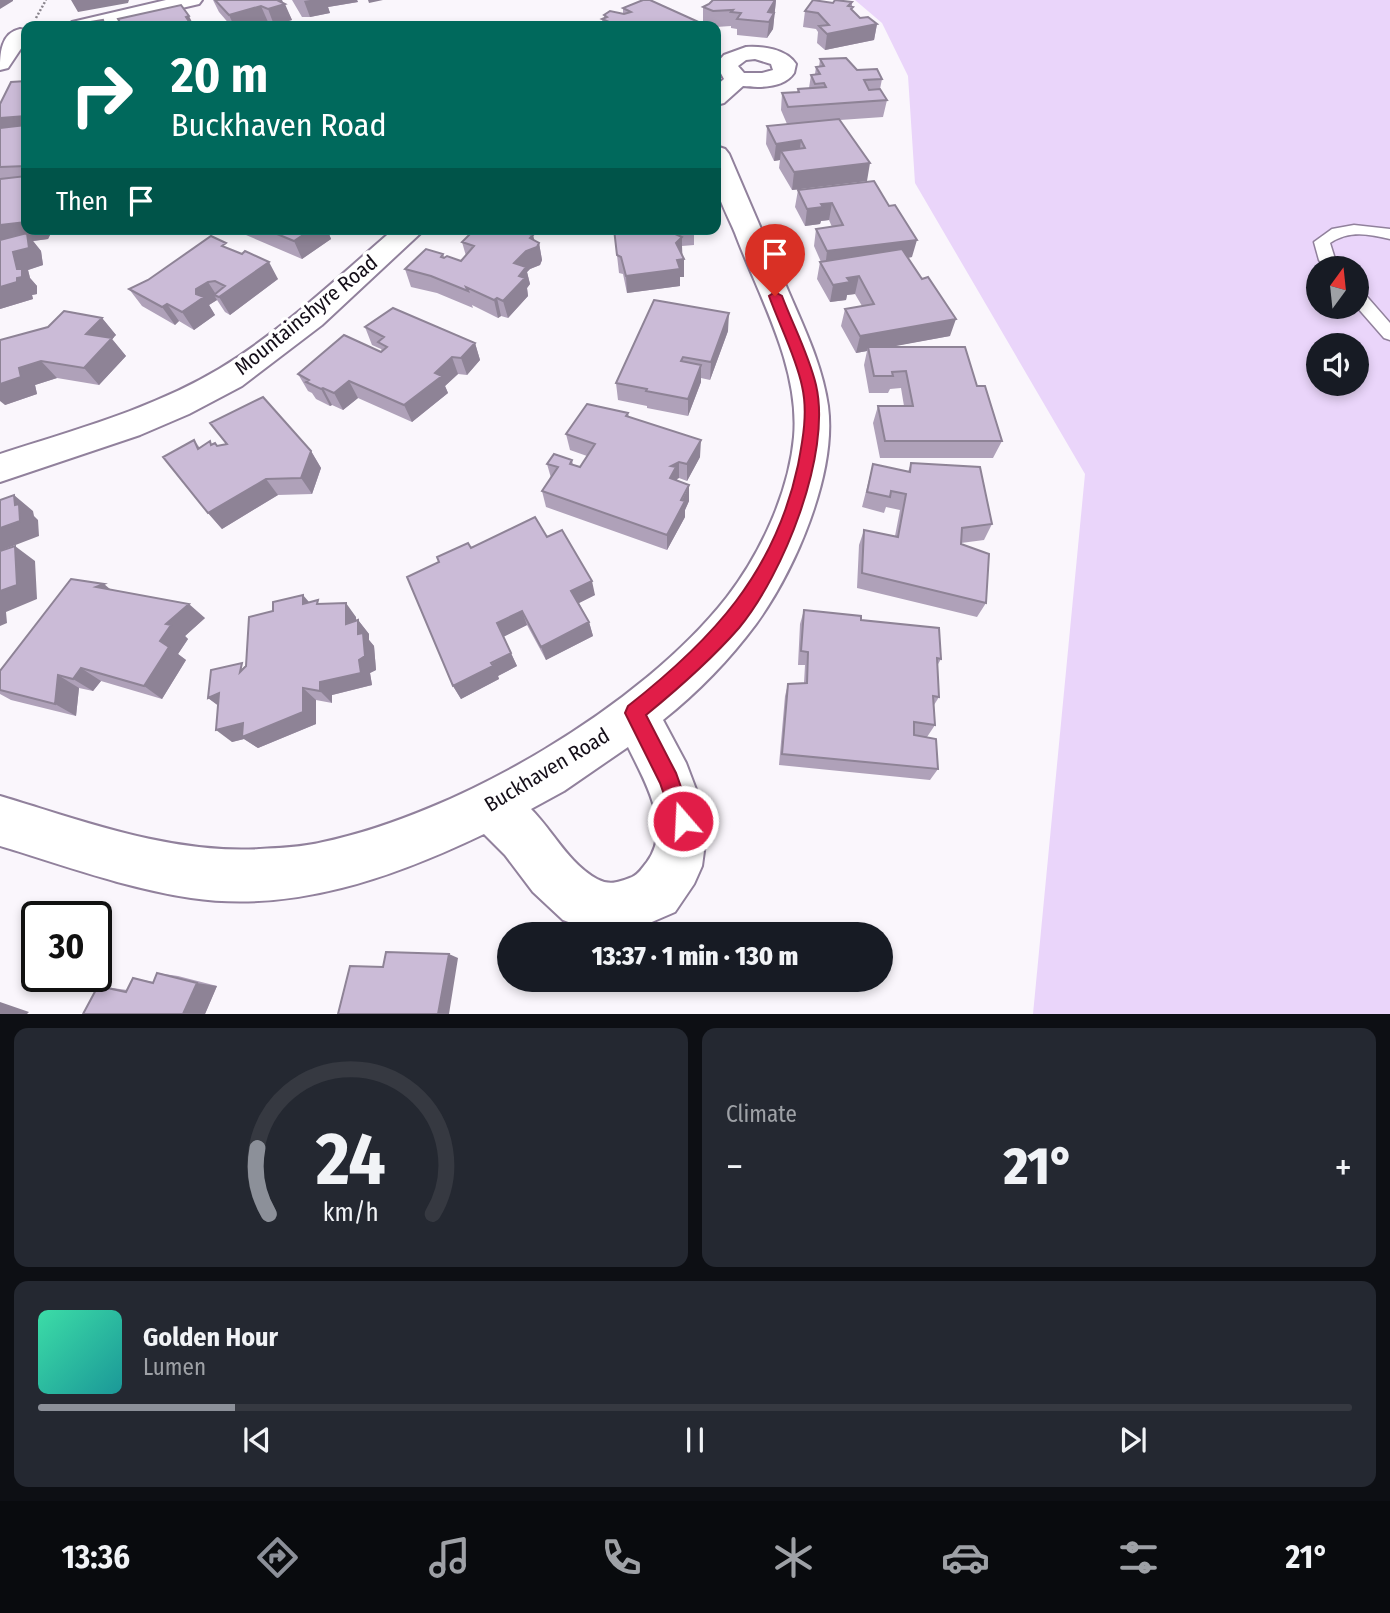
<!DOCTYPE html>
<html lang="en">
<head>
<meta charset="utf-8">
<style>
  body { margin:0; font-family:"Fira Sans Condensed",sans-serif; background:#242831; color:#f1f3f6; height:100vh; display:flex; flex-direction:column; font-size:26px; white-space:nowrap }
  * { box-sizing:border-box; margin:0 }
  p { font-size:23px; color:#9ea1a6 }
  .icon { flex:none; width:38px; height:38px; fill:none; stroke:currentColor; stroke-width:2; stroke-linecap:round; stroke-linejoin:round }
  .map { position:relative; height:1014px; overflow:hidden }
  .sheet { display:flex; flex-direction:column; gap:14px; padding:14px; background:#0d0f14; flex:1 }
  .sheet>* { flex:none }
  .top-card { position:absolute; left:21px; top:21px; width:700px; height:214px; border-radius:14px; box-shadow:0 4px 10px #0003; background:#00695c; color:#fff; overflow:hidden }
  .needle { width:46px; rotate:15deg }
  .buttons { position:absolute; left:1306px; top:256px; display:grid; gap:14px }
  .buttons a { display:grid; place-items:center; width:63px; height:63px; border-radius:50%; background:#171b24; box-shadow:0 4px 10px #0003; font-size:35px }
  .speed { position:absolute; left:21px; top:901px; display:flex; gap:14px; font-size:35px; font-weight:700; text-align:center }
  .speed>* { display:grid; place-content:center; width:91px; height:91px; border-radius:50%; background:#171b24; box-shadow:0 4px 10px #0003; line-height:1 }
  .speed .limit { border:4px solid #111; border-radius:10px; background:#fff; color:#111 }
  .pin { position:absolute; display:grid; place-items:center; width:60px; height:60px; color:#fff; margin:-72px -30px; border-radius:50% 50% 50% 0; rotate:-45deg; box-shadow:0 0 7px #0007 }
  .pin .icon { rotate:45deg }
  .me { position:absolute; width:77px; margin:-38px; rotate:341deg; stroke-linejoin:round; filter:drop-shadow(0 0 5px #0008) }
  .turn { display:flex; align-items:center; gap:24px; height:147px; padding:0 35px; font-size:32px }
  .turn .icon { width:91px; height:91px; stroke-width:2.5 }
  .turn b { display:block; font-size:49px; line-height:60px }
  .then { display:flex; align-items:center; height:66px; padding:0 35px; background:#0003; gap:14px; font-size:26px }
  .big { font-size:52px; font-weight:800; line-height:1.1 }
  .sheet .widget { flex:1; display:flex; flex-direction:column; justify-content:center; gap:10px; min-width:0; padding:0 24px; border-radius:14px; background:#242831 }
  .sheet .dial { align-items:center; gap:0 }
  .dial svg { height:182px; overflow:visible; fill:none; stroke:#363941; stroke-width:7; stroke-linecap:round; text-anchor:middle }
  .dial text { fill:#f1f3f6; stroke:none }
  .song { display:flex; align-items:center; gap:21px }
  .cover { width:84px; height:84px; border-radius:10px; background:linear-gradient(135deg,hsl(160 70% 55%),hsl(180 70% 35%)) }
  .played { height:7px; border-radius:4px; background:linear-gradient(90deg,#8c9099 15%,#363941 15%) }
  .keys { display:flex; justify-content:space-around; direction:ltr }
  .heat { display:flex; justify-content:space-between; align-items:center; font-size:38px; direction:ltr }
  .sheet .tiles { flex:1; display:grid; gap:14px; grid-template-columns:1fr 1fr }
  .widget:last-child { grid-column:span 2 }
  .trip { position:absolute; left:497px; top:922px; width:396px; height:70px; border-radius:35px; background:#171b24; box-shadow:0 4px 10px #0003; font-weight:800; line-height:70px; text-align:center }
  .tab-bar { display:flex; height:112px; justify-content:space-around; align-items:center; background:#090b0e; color:#9ea1a6 }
  .tab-bar .icon { width:49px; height:49px }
  .tab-bar .active { color:#8c9099 }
  .tab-bar b { font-size:32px; color:#f1f3f6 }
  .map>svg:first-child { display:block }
</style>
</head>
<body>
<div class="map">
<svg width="1390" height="1015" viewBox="0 0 1390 1015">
  <rect width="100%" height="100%" fill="#faf6fc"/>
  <path fill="#ead5fa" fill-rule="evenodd" d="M855 0H1390V1014H1033L1085 474 915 183 908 76 882 23ZM1318 268H1356V306H1318ZM1318 345H1356V383H1318Z"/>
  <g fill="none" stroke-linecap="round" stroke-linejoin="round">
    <g stroke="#91819c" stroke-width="3">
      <path id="service" d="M1354 225 1390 229V239C1369 234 1349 230 1330 243L1335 259 1342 268H1325L1319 260 1314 242 1332 229Z
        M1356 290 1362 291 1390 323V340L1384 338 1356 306Z"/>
    </g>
    <g stroke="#91819c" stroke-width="4">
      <path id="minor" d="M166 0H202L199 4 105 26H69L72 22Z
        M20 29 26 30V41L8 68 0 70C0 53 1 33 20 29Z
        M746 47C763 46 786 49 796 64L794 73C784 88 760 88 743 86L724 103 716 105V86L724 79 716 64 724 55ZM755 59 771 64 773 70 762 73H744L738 66 746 60Z
        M716 146 725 149 729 154C747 196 765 239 784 281 801 322 822 362 828 406 837 474 795 570 756 624 730 659 697 693 663 720L686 763 708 821 702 866 694 884 675 912 624 934H606L582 927 563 920 533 892 505 855 484 834C392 878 294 913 191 898 125 888 63 865 0 846V796C84 821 170 854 259 849 280 848 303 847 323 842 459 813 641 707 727 597 761 553 789 492 794 437 800 367 759 297 735 233 729 218 719 201 716 185 714 173 716 158 716 146ZM628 747C644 780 673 827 647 862 642 868 639 874 632 877 619 882 610 886 597 879 569 864 553 831 531 809L564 791Z
        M394 229H425L322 325 242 386 189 414 140 435 0 482V454C74 430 152 409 219 369 283 330 337 278 394 229Z"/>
    </g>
    <path stroke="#88838b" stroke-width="2.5" stroke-dasharray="2 2" stroke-linecap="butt" d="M36 18 46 0"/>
    <use href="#service" fill="#fff" fill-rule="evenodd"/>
    <use href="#minor" fill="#fff" fill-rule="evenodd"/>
  </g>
  <path fill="#afa1b9" d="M213 0H282L292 20 274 25 268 22 253 26H231L219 12Z
    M292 0H357L358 2 328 7 330 13 310 17H302Z
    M776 0 773 29 767 38 737 35V29L731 28V26L716 27 703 23V7Z
    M852 2V11L860 18 877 24 874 40 825 50 817 43 818 32 816 29 803 27 805 11 833 3Z
    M623 8 703 24V26H603L602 19 604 18V15L623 14Z
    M820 59 857 70 882 79 880 89 887 100 883 117 840 120 867 181 792 190 779 168 780 160 774 161 766 144 767 126 787 124 781 110 782 93 797 92 798 89 809 88 811 75 815 74 816 67H819Z
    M26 81V229H53L48 239 33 241 41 251 43 265 28 270 30 278 37 286V294L32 295 33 299 0 309V104Z
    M874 181 912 257 908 258 950 336 888 347 977 386 1002 441 993 458H880L873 423 878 406H904L901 388 890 389 888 393H869L864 365 867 351 856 353 841 326 845 309 862 306 855 294 847 295 846 300 830 302 817 279 820 262H821L814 246 816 229 832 227 829 220 821 221 820 224 805 226 795 207 798 190Z
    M232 229H327L331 239 302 259Z
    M614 229H694V245L682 246 684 277H680V286L627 293 623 274 619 273Z
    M480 233 533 235 534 241 539 243 542 260 540 265 530 269 527 272 530 284 527 288 528 296 508 318 501 316 498 318 472 305 473 308 437 293 411 287 405 269 443 254 445 258 461 261 466 256 462 242Z
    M230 249 278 279 230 315 225 312 217 300 209 305 215 315 194 330 179 321 175 325 142 306 129 289Z
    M102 318 116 335 112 339 126 356 99 385 57 378 35 385 37 394 5 405 0 340Z
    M365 327 475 343 480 360 467 375 458 374 445 386 448 393 412 422 358 398 343 410 332 405 330 406 316 399 312 393 308 391 298 374 381 352 382 351 381 349 372 345Z
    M728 331 710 380 701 378V382L688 416 647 408V406L618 400 616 383Z
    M628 413 629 417 700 457 687 481 679 478 677 479 689 501 685 510V517L667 550 546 507 542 491 551 478 547 464 572 460 573 465 580 467 587 456 570 450 566 434Z
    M210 423 311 451 321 468 312 494 278 495 222 529 208 513 194 440 200 448 212 444 217 446 226 444Z
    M911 463 992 524 984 540 961 543 986 603 977 617 857 588 859 545 864 530 895 536 900 510 886 507 884 513 862 507 873 464 908 472Z
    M547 537 595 595 579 603 589 622 593 636 546 660 527 625 503 637 517 666 498 676 499 679 461 699 453 686 471 548Z
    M111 590 205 618 185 636 188 639 178 654 186 660 162 699 101 681 93 691 79 688 76 716 11 700 0 694V690Z
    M309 603 321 604 356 617V621L358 620 369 634V640L374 646 376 670 370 673 372 685 332 695V703L316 700V724L258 748 244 739 232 742 218 705 208 698 245 666Z
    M804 610 861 620 941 659 937 666 939 697 934 705 935 725 927 737 938 769 930 780 779 765 785 696 788 684 804 683 805 665H798L800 624Z
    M157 973 178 976 217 986 205 1014 98 986 127 990 133 978 153 982Z"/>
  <path fill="#8e8396" d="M0 0H13V1L0 9Z
    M71 0H129L128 3 78 12Z
    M274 0H282L283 5 285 4 292 20 274 25 268 9Z
    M310 0H357L358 2 328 7 330 13 310 17 304 1Z
    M368 0H383L369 3Z
    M776 0 773 29 767 38 769 22 768 12Z
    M261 6 268 22 253 26H234L229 15Z
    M189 16 194 26H175L186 17Z
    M877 24 874 40 825 50 827 34Z
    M26 116V134L0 129V118Z
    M801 140 799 157 781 151 780 160 774 161 776 144Z
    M870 163 867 181 792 190 794 172Z
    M832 203 829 220 821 221 820 224 805 226 807 209 821 204Z
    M26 222V229H53L48 239 33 241 41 251 43 265 28 270 30 278 37 286V294L32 295 33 299 0 309V287L17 269 13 252 0 244V225Z
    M310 229H327L331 239 302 259 294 241Z
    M678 229V241L682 237V254L677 261 673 233Z
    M533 235 536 247 539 243 542 260 540 265 530 269 527 272 530 284 527 288 528 296 508 318 503 301 514 263Z
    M917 240 912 257 825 269 827 251Z
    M684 259V277H680V286L627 293 626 276 677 260Z
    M269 262 278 279 230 315 219 297Z
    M859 276 855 294 847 295 846 300 830 302 833 285 847 278Z
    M208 282 217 296 214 295 217 300 209 305 215 315 194 330 182 312 196 294V289Z
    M497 298 501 316 498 318 494 300Z
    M167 304 179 321 175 325 162 307Z
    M729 313 728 331 710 380 711 362Z
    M102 318 116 335 112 339 126 356 99 385 84 368 86 334Z
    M956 319 950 336 869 351 868 347 867 351 856 353 860 336Z
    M475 343 480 360 467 375 461 358Z
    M452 357 458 374 445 386 448 393 412 422 404 405 435 373Z
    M41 361 57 378 35 385 37 394 5 405 0 401V384L19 368Z
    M701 365V382L688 416V399Z
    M349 381 358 398 343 410 334 393Z
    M323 388 332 405 330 406 321 389Z
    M701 440 700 457 687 481V464Z
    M311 451 321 468 312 494 301 478Z
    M679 462V478L677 479V483L670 478 671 466Z
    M266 479 278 495 222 529 208 513Z
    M689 485V501L685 510V517L667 550V535Z
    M14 495 33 511 34 516 38 520 39 536 5 549 0 568V528L15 505Z
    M15 546 35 561 37 599 6 612 7 623 0 626V591Z
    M592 581 595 595 575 605 571 591Z
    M104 584 122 599 96 587Z
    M303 595 315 609 303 604Z
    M346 603 356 617 357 638 346 624Z
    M189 604 205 618 185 636 188 639 178 654 186 660 162 699 144 686 166 624Z
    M522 611 527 625 503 637 497 623Z
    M358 620 369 634V640L374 646 376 670 370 673 372 685 332 695V703L320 691V682L359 660Z
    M589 622 593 636 546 660 541 647Z
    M511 653 517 666 498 676 499 679 461 699 453 686Z
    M81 668 101 681 93 691 73 679Z
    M58 675 79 688 76 716 55 704Z
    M303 688 316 700V724L258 748 244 739 232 742 216 730 243 723Z
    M219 693 224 710 208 698Z
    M449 954 458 958 449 1014H438Z
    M197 983 217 986 205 1014H183Z
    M0 1002 29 1012 27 1014H0Z"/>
  <path fill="#cbbbd7" stroke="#8e8396" stroke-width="2" d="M215 0H277L285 4 268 9 261 6 229 15Z
    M643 0H650L703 24 698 26H668L664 25 661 26H618L602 19 607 17 604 15 610 11 624 14 631 12 623 8Z
    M713 0H775L768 12 774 13 769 22 737 19 741 13 731 12 733 10 713 11 703 7 709 4Z
    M813 0 833 3 835 0 852 2 848 6 853 7 851 9 860 18 868 17 877 24 827 34 819 26 829 25 818 13 805 11Z
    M181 5 189 16 186 17 190 23 175 26H122L118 19Z
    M103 20 105 26H67Z
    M846 58 857 70 877 69 882 79 864 80 869 90 880 89 887 100 788 107 782 93 799 92 798 89 826 87 824 83 815 84 811 75 820 74 816 67 824 66 820 59Z
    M26 81V116L0 118V104L11 82Z
    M839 119 870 163 794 172 781 151 805 148 801 140 776 144 767 126Z
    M26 125V166L0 167V128Z
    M26 176V222L0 225V179Z
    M874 181 889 206 895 205 917 240 827 251 816 229 843 225 832 203 821 204 823 207 807 209 798 190Z
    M265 229H312L294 241Z
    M484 229H510L533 235 530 238 539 243 537 247 526 251 514 263 526 267 519 276 525 278 503 301 497 298 494 300 466 287 468 291 431 276 405 269 426 249 443 254 441 257 444 258 447 256 461 261 474 246 462 242 473 231 480 233Z
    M614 229H678L673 233 682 237 676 243 684 259 677 260 680 269 626 276 621 257 617 255Z
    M27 233 29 248 13 252 17 269H22V277L17 278V282L0 287V240Z
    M211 236 226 243 222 246 242 254 245 251 269 262 219 297 214 295 225 286 215 281 208 282 196 289V294L204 297 182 312 167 304 162 307 129 289 148 280Z
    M902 249 922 279 928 277 956 319 860 336 845 309 874 304 859 276 847 278 850 282 833 285 820 262Z
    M654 300 729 313 711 362 683 357 681 361 701 365 688 399 646 391 647 389 616 383Z
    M393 308 475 343 461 358 452 357 435 373 442 376 404 405 349 381 334 393 323 388 321 389 306 382 309 380 298 374 344 335 381 352 387 347 378 342 384 337 365 327Z
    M64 311 102 318 86 334 112 338 84 368 41 361 19 368 21 377 0 384V340L48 327Z
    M868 347H965L977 386H985L1002 441H885L878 406H913L906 371 892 372 893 376H874Z
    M263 397 311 451 301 478 266 479 208 513 163 457 194 440 198 449 210 441 211 445 215 443 217 446 227 444 210 423Z
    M587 404 628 413 626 416 701 440 687 464 679 462 671 466 676 467 670 478 689 485 681 500 685 501 667 535 542 491 558 467 547 464 554 454 572 460 570 464 580 467 595 444 566 434Z
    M911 463 980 467 992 524 962 528 961 544 989 554 986 603 862 573 864 530 898 537 906 494 891 491 890 497 867 492 873 464 910 472Z
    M14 495 15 505 19 504 20 521 0 528V500Z
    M535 517 547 537 562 530 592 581 571 591 589 622 541 647 522 611 497 623 511 653 491 663 493 666 453 686 407 577 439 562 437 557 468 543 471 548Z
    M15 546 17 585 0 591V551Z
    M71 579 104 584 96 587 189 604 166 624 171 625 160 641 169 647 144 686 81 668 73 679 58 675 55 704 0 690V671Z
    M303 595V604L318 600 317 604 346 603V624L358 620V634L363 633 365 656 359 660 361 673 320 682V691L303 688V712L242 737 243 723 216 730 219 693 208 698 211 670 242 663 240 672 246 666 249 617 273 611V602Z
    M804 610 861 616V620L939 628 941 659 937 658 939 697 933 696 935 725 914 722V735L936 739 938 769 782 754 788 684 807 683 808 652 801 651Z
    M386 952 449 954 438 1014H338L350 966 383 967Z
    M157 973 197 983 183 1014H83L98 986 126 992 133 978 153 983Z"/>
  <path fill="#e11d48" stroke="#92132f" stroke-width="2" d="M775 292 782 296C793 325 809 355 816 385 832 454 783 575 739 628 711 660 679 688 646 715L676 773 693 821 690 829 683 832 676 829 660 783 625 713 628 706C712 640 775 573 798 465 803 439 808 412 802 386 796 357 779 324 769 296Z"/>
  <g text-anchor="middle" stroke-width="7" stroke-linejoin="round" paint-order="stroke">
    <g font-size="21" fill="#140e18" stroke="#fff">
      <text transform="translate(306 315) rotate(-39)" y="7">Mountainshyre Road</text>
      <text transform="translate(547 770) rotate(-31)" y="7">Buckhaven Road</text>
    </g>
  </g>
</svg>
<div class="buttons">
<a><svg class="needle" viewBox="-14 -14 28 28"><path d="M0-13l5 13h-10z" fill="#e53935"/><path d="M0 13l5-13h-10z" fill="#9ea1a6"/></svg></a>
<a><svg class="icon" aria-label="sound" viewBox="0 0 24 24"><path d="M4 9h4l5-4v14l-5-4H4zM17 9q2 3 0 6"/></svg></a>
</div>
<div class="speed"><div class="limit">30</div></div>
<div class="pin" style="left:775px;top:296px;background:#d93025"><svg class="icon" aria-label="arrive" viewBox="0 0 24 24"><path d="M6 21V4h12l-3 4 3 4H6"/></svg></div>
<svg class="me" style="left:683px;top:821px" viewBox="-20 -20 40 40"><circle r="17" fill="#e11d48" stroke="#fff" stroke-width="3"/><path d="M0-11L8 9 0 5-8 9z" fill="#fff"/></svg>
<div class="trip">13:37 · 1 min · 130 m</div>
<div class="top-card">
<div class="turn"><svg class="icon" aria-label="right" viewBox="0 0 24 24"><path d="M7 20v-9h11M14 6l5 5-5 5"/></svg><div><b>20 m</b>Buckhaven Road</div></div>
<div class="then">Then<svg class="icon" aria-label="arrive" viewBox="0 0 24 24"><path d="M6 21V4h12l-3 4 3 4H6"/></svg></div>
</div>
</div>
<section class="sheet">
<div class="tiles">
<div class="widget dial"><svg viewBox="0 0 100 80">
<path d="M14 69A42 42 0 1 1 86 69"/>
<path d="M14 69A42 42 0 0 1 9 40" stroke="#8c9099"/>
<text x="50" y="56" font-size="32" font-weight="700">24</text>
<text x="50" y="72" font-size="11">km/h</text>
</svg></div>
<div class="widget"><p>Climate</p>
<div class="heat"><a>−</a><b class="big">21°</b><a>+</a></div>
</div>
<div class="widget">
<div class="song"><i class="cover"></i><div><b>Golden Hour</b><p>Lumen</p></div></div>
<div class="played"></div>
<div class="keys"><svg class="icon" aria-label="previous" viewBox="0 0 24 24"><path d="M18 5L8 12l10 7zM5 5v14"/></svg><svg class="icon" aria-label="pause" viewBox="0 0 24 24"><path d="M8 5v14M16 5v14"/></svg><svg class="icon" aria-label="next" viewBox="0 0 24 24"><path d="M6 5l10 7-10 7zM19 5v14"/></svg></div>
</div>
</div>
</section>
<nav class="tab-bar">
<b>13:36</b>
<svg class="icon active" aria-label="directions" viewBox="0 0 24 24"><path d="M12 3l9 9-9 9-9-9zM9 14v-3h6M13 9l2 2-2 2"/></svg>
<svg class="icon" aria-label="music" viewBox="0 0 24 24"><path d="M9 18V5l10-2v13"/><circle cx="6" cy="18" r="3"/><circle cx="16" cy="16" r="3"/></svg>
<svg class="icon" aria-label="phone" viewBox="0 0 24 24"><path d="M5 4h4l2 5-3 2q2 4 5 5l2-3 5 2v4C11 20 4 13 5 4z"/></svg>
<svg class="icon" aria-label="climate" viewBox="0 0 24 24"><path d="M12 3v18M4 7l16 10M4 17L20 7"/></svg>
<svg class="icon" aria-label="car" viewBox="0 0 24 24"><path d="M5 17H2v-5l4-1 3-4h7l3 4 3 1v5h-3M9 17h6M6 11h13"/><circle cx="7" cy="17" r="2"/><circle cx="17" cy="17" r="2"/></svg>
<svg class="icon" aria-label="filters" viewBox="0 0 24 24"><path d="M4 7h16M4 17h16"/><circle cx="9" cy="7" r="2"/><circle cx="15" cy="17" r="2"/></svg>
<b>21°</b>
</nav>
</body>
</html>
